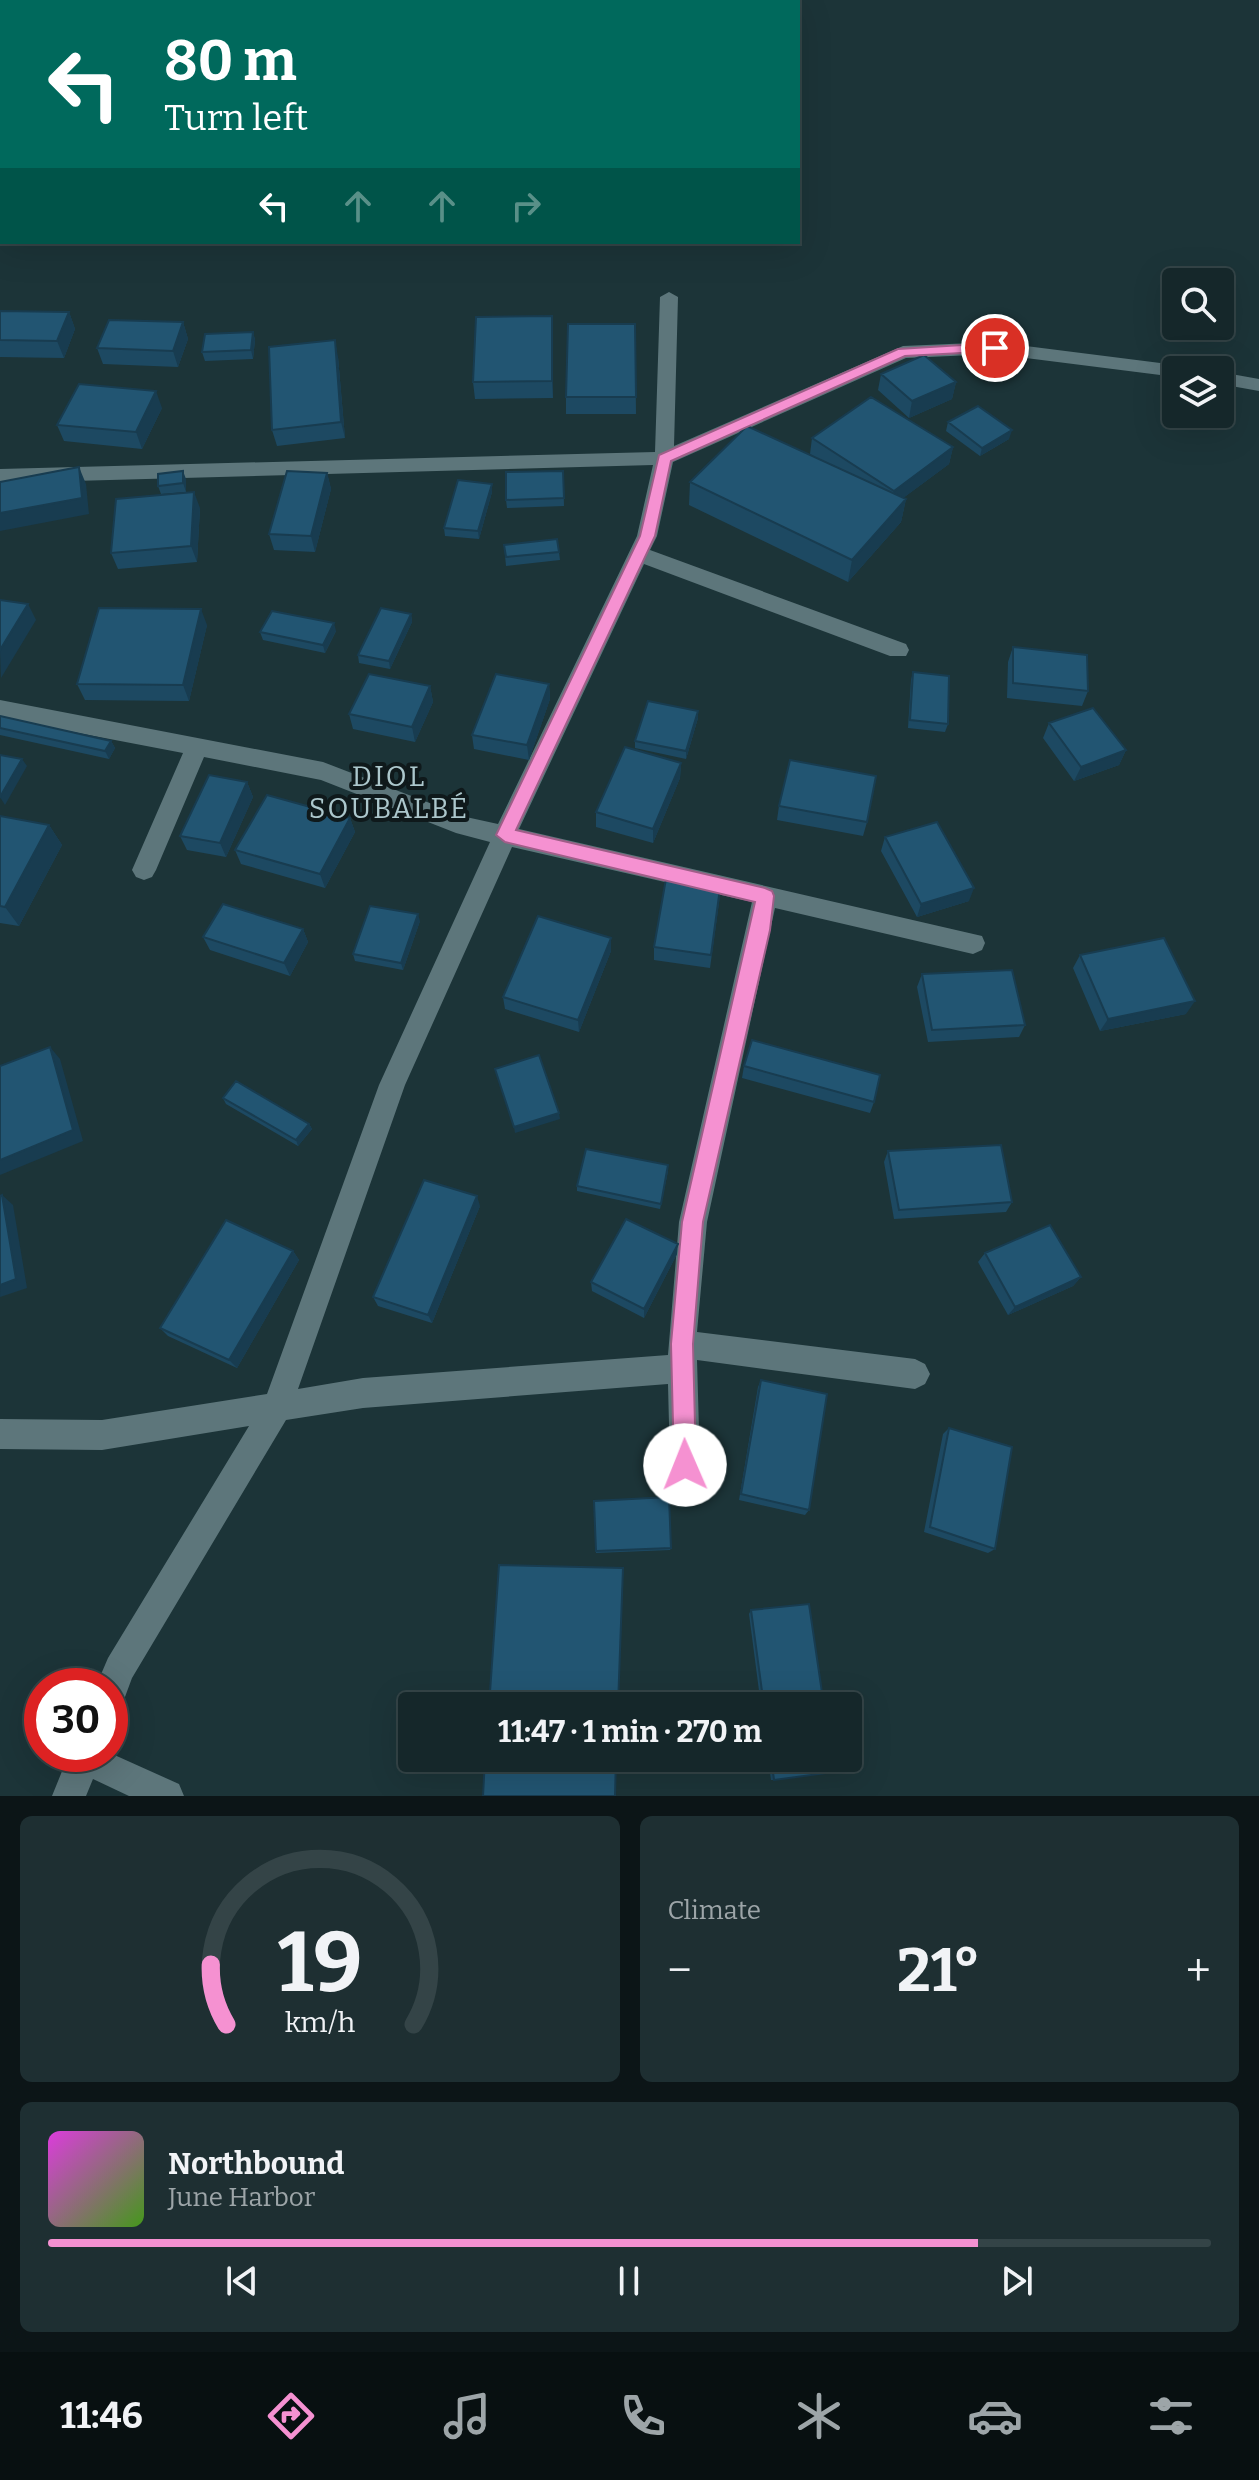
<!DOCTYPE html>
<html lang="en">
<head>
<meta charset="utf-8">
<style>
  body { margin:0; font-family:Bitter,serif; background:#1e2f32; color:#f1f3f6; height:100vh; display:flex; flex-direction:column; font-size:30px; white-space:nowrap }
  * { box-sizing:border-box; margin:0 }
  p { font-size:26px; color:#9da5a8 }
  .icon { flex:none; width:44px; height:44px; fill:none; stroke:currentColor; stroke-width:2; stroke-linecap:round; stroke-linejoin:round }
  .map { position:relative; height:1796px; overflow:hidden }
  .panel { display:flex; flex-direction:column; gap:20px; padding:20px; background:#0c1517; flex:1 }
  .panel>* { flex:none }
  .guide { position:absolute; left:0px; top:0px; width:800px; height:244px; box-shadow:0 8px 32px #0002,0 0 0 2px #344447; background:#00695c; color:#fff; overflow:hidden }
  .controls { position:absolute; left:1162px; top:268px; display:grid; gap:16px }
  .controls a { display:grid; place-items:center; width:72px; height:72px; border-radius:8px; background:#15272a; box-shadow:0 8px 32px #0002,0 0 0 2px #344447; font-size:40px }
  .speed { position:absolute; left:24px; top:1668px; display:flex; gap:16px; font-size:40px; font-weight:700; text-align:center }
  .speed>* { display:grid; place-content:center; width:104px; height:104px; border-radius:50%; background:#15272a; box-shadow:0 8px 32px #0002,0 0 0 2px #344447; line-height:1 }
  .speed .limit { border:12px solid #d22; background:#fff; color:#111 }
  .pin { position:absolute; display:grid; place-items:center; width:68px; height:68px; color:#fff; margin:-34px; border:4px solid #fff; border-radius:50%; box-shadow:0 2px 8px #0007 }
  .me { position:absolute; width:88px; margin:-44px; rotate:359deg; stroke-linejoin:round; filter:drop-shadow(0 0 6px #0008) }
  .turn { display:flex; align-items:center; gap:28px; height:168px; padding:0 32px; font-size:36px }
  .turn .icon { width:104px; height:104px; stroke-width:2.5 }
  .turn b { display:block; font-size:56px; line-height:68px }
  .lanes { display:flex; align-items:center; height:76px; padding:0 32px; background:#0003; justify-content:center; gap:40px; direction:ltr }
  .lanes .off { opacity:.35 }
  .big { font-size:60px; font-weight:700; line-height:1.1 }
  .panel .widget { flex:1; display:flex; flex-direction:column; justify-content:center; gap:12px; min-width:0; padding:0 28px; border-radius:12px; background:#1e2f32 }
  .panel .dial { align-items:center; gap:0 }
  .dial svg { height:208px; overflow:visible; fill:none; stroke:#344447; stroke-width:7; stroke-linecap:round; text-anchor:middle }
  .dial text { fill:#f1f3f6; stroke:none }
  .song { display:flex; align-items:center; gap:24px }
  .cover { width:96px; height:96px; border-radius:12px; background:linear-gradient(135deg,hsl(300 70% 55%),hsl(100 70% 35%)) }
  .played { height:8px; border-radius:4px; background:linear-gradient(90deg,#f591d1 80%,#344447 80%) }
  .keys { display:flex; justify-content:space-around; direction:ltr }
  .heat { display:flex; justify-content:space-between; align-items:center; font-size:44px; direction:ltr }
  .panel .tiles { flex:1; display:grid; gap:20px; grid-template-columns:1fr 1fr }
  .widget:last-child { grid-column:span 2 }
  .trip { position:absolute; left:398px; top:1692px; width:464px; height:80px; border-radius:8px; background:#15272a; box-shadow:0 8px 32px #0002,0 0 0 2px #344447; font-weight:700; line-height:80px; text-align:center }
  .dock { display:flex; height:128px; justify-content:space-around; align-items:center; background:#081011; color:#9da5a8 }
  .dock .icon { width:56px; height:56px }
  .dock .selected { color:#f591d1 }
  .dock b { font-size:36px; color:#f1f3f6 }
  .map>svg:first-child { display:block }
</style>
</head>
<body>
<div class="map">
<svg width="1259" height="1796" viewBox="0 0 1259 1796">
  <rect width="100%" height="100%" fill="#1c3438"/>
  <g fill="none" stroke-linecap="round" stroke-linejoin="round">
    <path fill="#5d767b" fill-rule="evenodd" d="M669 292 678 297 674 446 903 346 995 342 1176 365 1185 370H1176V377L995 354 906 358 673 462 657 536 650 550 906 644 909 650 906 656H890L644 564 519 829 982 936 985 943 982 950 973 954 775 908 707 1222 697 1332 915 1359 925 1364 930 1374 925 1384 915 1389 697 1360 700 1465 696 1476 685 1480 674 1476 670 1465 668 1384 363 1408 286 1420 132 1678 122 1705 110 1709V1686H96L108 1658 249 1426 102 1450 0 1449V1419L102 1420 267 1394 379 1085 490 842 456 833 321 780 204 757 156 870 152 877 144 880 136 877 132 870 183 753 0 718V700L323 762 466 817 498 824 637 536 653 465 0 483V469L655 452 660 297ZM512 847 752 902 679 1222 668 1355 363 1378 298 1389 405 1085Z
      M1220 372 1259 379V391L1220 384Z
      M110 1753 179 1784 184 1796H129L93 1779 86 1796H52L69 1754Z"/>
  </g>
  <path fill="#1d4962" d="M0 311 69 312 75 329 64 358 0 357Z
    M183 322 188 339 178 367 103 364 97 348Z
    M635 324 636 414H566V397Z
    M253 332 255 340 253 359 205 361 202 352Z
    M553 333V398L475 399 473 382Z
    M338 357 345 438 277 446 272 430Z
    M881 374 956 382 952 399 909 418 878 390Z
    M162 408 142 449 64 441 57 425Z
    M948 422 1009 439 980 456 946 431Z
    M812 438 953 447 949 464 903 498 906 499 901 522 848 582 689 505 690 482 815 457 810 454Z
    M563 471 564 506 507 508 506 500Z
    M327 473 331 489 315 552 274 550 269 534Z
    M186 479V492L161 494 158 486Z
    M492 484V492L479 539 445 536 444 528Z
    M200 508 197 562 118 569 111 553Z
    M504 545 559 552 560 560 506 566Z
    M411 614 412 622 390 669 359 663 358 655Z
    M207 625 189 701 85 700 77 684Z
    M336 631 325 653 263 640 260 632Z
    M1013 647 1088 691 1082 706 1007 698 1008 662Z
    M913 672 948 724 945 732 908 728 911 680Z
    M549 684 550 699 529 760 474 749 472 735Z
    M430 686 433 702 415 742 353 729 349 714Z
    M698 711V718L686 759 635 748V741Z
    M0 716 111 741 115 748 109 759 0 735Z
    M1049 723 1126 750 1119 765 1074 781 1043 738Z
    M681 763 680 778 653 843 596 827V812Z
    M247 782 253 797 226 857 187 850 180 836Z
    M779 806 867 822 863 836 777 820Z
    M0 816 49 825 62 845 19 926 0 923Z
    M350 818 355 832 325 888 241 864 235 850Z
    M885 837 969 901 917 917 881 851Z
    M720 895 710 968 654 960V947Z
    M420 921 403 970 355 961 353 954Z
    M303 929 308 942 290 976 210 950 203 937Z
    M611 938V951L579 1032 505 1009 503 997Z
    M1080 955 1186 1014 1100 1031 1073 968Z
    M922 974 1025 1025 1019 1037 928 1042 917 987Z
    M744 1066 874 1102 870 1113 742 1078Z
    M223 1098 309 1124 312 1129 298 1146 226 1104Z
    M888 1151 1012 1202 1006 1212 894 1219 884 1162Z
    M668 1171 660 1209 577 1191V1186Z
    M480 1206 432 1323 378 1306 373 1297Z
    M293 1251 299 1260 237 1368 168 1336 160 1328Z
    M985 1253 1081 1277 1073 1286 1008 1315 978 1262Z
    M677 1254 644 1318 592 1291 591 1282Z
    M761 1380 809 1510 805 1515 739 1500 758 1387Z
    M949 1428 995 1549 988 1553 924 1532 943 1434Z
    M594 1501 671 1548 670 1550 596 1553Z
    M751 1610 824 1706H761L749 1614Z
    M768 1758H832L774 1780H771Z"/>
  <path fill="#183c50" d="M69 312 75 329 64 358 57 341Z
    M552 316 553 333V398L552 381Z
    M183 322 188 339 178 367 173 351Z
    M253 332 255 340 253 359 251 350Z
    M335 340 338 357 345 438 341 422Z
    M956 382 952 399 909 418 912 401Z
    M156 391 162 408 142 449 136 432Z
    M1012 430 1009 439 980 456 982 448Z
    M953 447 949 464 891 507 894 491Z
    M79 467 86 484 89 514 0 531V513Z
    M183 471 186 479V492L183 483Z
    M327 473 331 489 315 552 311 536Z
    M492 484V492L479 539 478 531Z
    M194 492 200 508 197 562 191 546Z
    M906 499 901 522 848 582 852 560Z
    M28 604 36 620 1 678 0 650Z
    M201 609 207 625 189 701 183 685Z
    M411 614 412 622 390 669 389 661Z
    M334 623 336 631 325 653 323 645Z
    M549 684 550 699 529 760 527 745Z
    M430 686 433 702 415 742 412 727Z
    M698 711V718L686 759V751Z
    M111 741 115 748 109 759 105 751Z
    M1126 750 1119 765 1074 781 1081 767Z
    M22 759 27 766 5 805 0 797Z
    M681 763 680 778 653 843V829Z
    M247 782 253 797 226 857 220 843Z
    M350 818 355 832 325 888 320 874Z
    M49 825 62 845 19 926 5 907Z
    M974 888 969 901 917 917 921 904Z
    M418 914 420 921 403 970 401 963Z
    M303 929 308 942 290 976 284 963Z
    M611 938V951L579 1032 578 1020Z
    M1195 1001 1186 1014 1100 1031 1108 1019Z
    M50 1047 60 1059 83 1141 0 1175V1160Z
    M559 1113 560 1119 515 1133 514 1127Z
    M309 1124 312 1129 298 1146 296 1140Z
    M2 1195 13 1205 27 1288 0 1297Z
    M477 1196 480 1206 432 1323 428 1315Z
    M678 1244 677 1254 644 1318V1309Z
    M293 1251 299 1260 237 1368 229 1360Z
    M1081 1277 1073 1286 1008 1315 1015 1307Z"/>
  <path fill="#225572" stroke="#183c50" stroke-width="2" d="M0 311 69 312 57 341 0 340Z
    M552 316V381L473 382 476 317Z
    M109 320 183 322 173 351 97 348Z
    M568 324H635L636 397H566Z
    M253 332 251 350 202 352 205 334Z
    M335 340 341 422 272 430 269 347Z
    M924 355 956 382 912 401 881 374Z
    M79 384 156 391 136 432 57 425Z
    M871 397 953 447 894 491 812 438Z
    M978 406 1012 430 982 448 948 422Z
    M747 426 906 499 852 560 690 482Z
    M79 467 82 498 0 513V482Z
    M183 471V483L158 486V474Z
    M287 471 327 473 311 536 269 534Z
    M563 471 564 498 506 500V472Z
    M458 480 492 484 478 531 444 528Z
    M194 492 191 546 111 553 116 499Z
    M557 539 559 552 506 557 504 545Z
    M0 600 28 604 0 650Z
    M99 608 201 609 183 685 77 684Z
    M381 608 411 614 389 661 358 655Z
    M272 611 334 623 323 645 260 632Z
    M1013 647 1087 655 1088 691 1013 683Z
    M913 672 949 676 948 724 910 720Z
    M369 674 430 686 412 727 349 714Z
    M496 674 549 684 527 745 472 735Z
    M648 701 698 711 686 751 635 741Z
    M1093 708 1126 750 1081 767 1049 723Z
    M0 716 111 741 105 751 0 728Z
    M625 747 681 763 653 829 596 812Z
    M0 755 22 759 0 797Z
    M790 760 876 776 867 822 779 806Z
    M209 775 247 782 220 843 180 836Z
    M267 795 350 818 320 874 235 850Z
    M0 816 49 825 5 907 0 906Z
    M937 822 974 888 921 904 885 837Z
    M667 873 721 881 711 955 654 947Z
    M223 904 303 929 284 963 203 937Z
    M370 906 418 914 401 963 353 954Z
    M538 916 611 938 578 1020 503 997Z
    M1164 938 1195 1001 1108 1019 1080 955Z
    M1012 970 1025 1025 932 1030 922 974Z
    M752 1040 880 1075 874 1102 744 1066Z
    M50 1047 73 1130 0 1160V1066Z
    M539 1055 559 1113 514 1127 495 1069Z
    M236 1081 309 1124 296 1140 223 1098Z
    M1001 1145 1012 1202 899 1210 888 1151Z
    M586 1149 668 1165 661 1204 577 1186Z
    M424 1180 477 1196 428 1315 373 1297Z
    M2 1195 16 1279 0 1285V1196Z
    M626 1219 678 1244 644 1309 591 1282Z
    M226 1220 293 1251 229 1360 160 1328Z
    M1050 1225 1081 1277 1015 1307 985 1253Z
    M761 1380 827 1394 809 1510 741 1494Z
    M949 1428 1012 1447 995 1549 930 1527Z
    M669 1497 671 1548 596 1551 594 1501Z
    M499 1565 623 1568 618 1706H489Z
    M809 1604 824 1706H764L751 1610Z
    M485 1758H616L615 1796H483Z
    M771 1758H832L834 1772 774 1780Z"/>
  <path fill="#f591d1" stroke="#9f5e88" stroke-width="2" d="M995 343 1000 344V351L905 356 671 461 655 536 516 830 765 888 772 891 774 896 770 930 703 1222 693 1344 696 1465 693 1473 685 1476 677 1473 674 1465 671 1344 682 1222 755 902 505 842 496 835 640 536 659 455 898 349Z"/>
  <g text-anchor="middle" stroke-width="8" stroke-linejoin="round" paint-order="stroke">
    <g font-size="28" letter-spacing="2" fill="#acc7cc" stroke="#0f191b">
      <text x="389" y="786">DIOL<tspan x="389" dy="32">SOUBALBÉ</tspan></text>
    </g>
  </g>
</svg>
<div class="controls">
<a><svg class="icon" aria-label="search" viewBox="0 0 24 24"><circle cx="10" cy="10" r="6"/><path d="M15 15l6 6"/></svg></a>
<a><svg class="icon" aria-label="layers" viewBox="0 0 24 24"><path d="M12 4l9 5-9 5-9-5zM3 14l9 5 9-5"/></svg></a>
</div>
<div class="speed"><div class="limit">30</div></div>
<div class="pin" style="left:995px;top:348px;background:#d93025"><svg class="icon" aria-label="arrive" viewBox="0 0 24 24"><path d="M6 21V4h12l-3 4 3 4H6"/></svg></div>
<svg class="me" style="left:685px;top:1465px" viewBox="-20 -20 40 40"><circle r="19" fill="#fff"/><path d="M0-13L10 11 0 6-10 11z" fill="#f591d1"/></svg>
<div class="trip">11:47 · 1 min · 270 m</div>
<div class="guide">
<div class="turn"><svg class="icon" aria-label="left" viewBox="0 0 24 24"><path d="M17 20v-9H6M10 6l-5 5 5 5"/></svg><div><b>80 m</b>Turn left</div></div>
<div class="lanes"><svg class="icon" aria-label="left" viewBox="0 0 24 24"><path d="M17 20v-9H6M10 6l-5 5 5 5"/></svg><svg class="icon off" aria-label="ahead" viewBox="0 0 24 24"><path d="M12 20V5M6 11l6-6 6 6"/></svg><svg class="icon off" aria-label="ahead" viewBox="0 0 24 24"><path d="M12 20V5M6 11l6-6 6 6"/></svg><svg class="icon off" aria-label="right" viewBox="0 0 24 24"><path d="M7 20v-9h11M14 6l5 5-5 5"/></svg></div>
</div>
</div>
<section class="panel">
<div class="tiles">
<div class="widget dial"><svg viewBox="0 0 100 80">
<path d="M14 69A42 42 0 1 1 86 69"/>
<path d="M14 69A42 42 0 0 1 8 46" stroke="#f591d1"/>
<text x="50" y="56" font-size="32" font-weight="700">19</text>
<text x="50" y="72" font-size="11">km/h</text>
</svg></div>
<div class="widget"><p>Climate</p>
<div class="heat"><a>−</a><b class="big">21°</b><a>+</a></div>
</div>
<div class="widget">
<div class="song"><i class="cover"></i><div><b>Northbound</b><p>June Harbor</p></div></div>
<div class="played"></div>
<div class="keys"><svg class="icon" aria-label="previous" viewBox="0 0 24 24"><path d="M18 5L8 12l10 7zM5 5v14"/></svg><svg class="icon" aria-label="pause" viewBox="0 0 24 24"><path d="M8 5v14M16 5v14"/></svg><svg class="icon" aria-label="next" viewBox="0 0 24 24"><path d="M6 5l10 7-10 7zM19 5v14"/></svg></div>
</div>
</div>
</section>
<nav class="dock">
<b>11:46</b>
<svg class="icon selected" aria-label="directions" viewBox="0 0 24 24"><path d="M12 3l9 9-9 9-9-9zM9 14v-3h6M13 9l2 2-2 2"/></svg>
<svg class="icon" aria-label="music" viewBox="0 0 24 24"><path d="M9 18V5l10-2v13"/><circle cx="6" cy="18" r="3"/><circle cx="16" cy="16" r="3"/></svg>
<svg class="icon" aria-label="phone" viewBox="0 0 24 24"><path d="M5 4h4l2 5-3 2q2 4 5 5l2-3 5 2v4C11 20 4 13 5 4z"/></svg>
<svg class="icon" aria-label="climate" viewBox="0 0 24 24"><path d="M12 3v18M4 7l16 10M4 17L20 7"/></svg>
<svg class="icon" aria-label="car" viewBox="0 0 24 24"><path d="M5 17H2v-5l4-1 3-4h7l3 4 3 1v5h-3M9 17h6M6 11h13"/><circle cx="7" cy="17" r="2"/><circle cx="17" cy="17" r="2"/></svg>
<svg class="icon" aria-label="filters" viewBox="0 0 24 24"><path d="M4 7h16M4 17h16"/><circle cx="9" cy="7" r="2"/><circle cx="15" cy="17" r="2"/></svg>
</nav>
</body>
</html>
